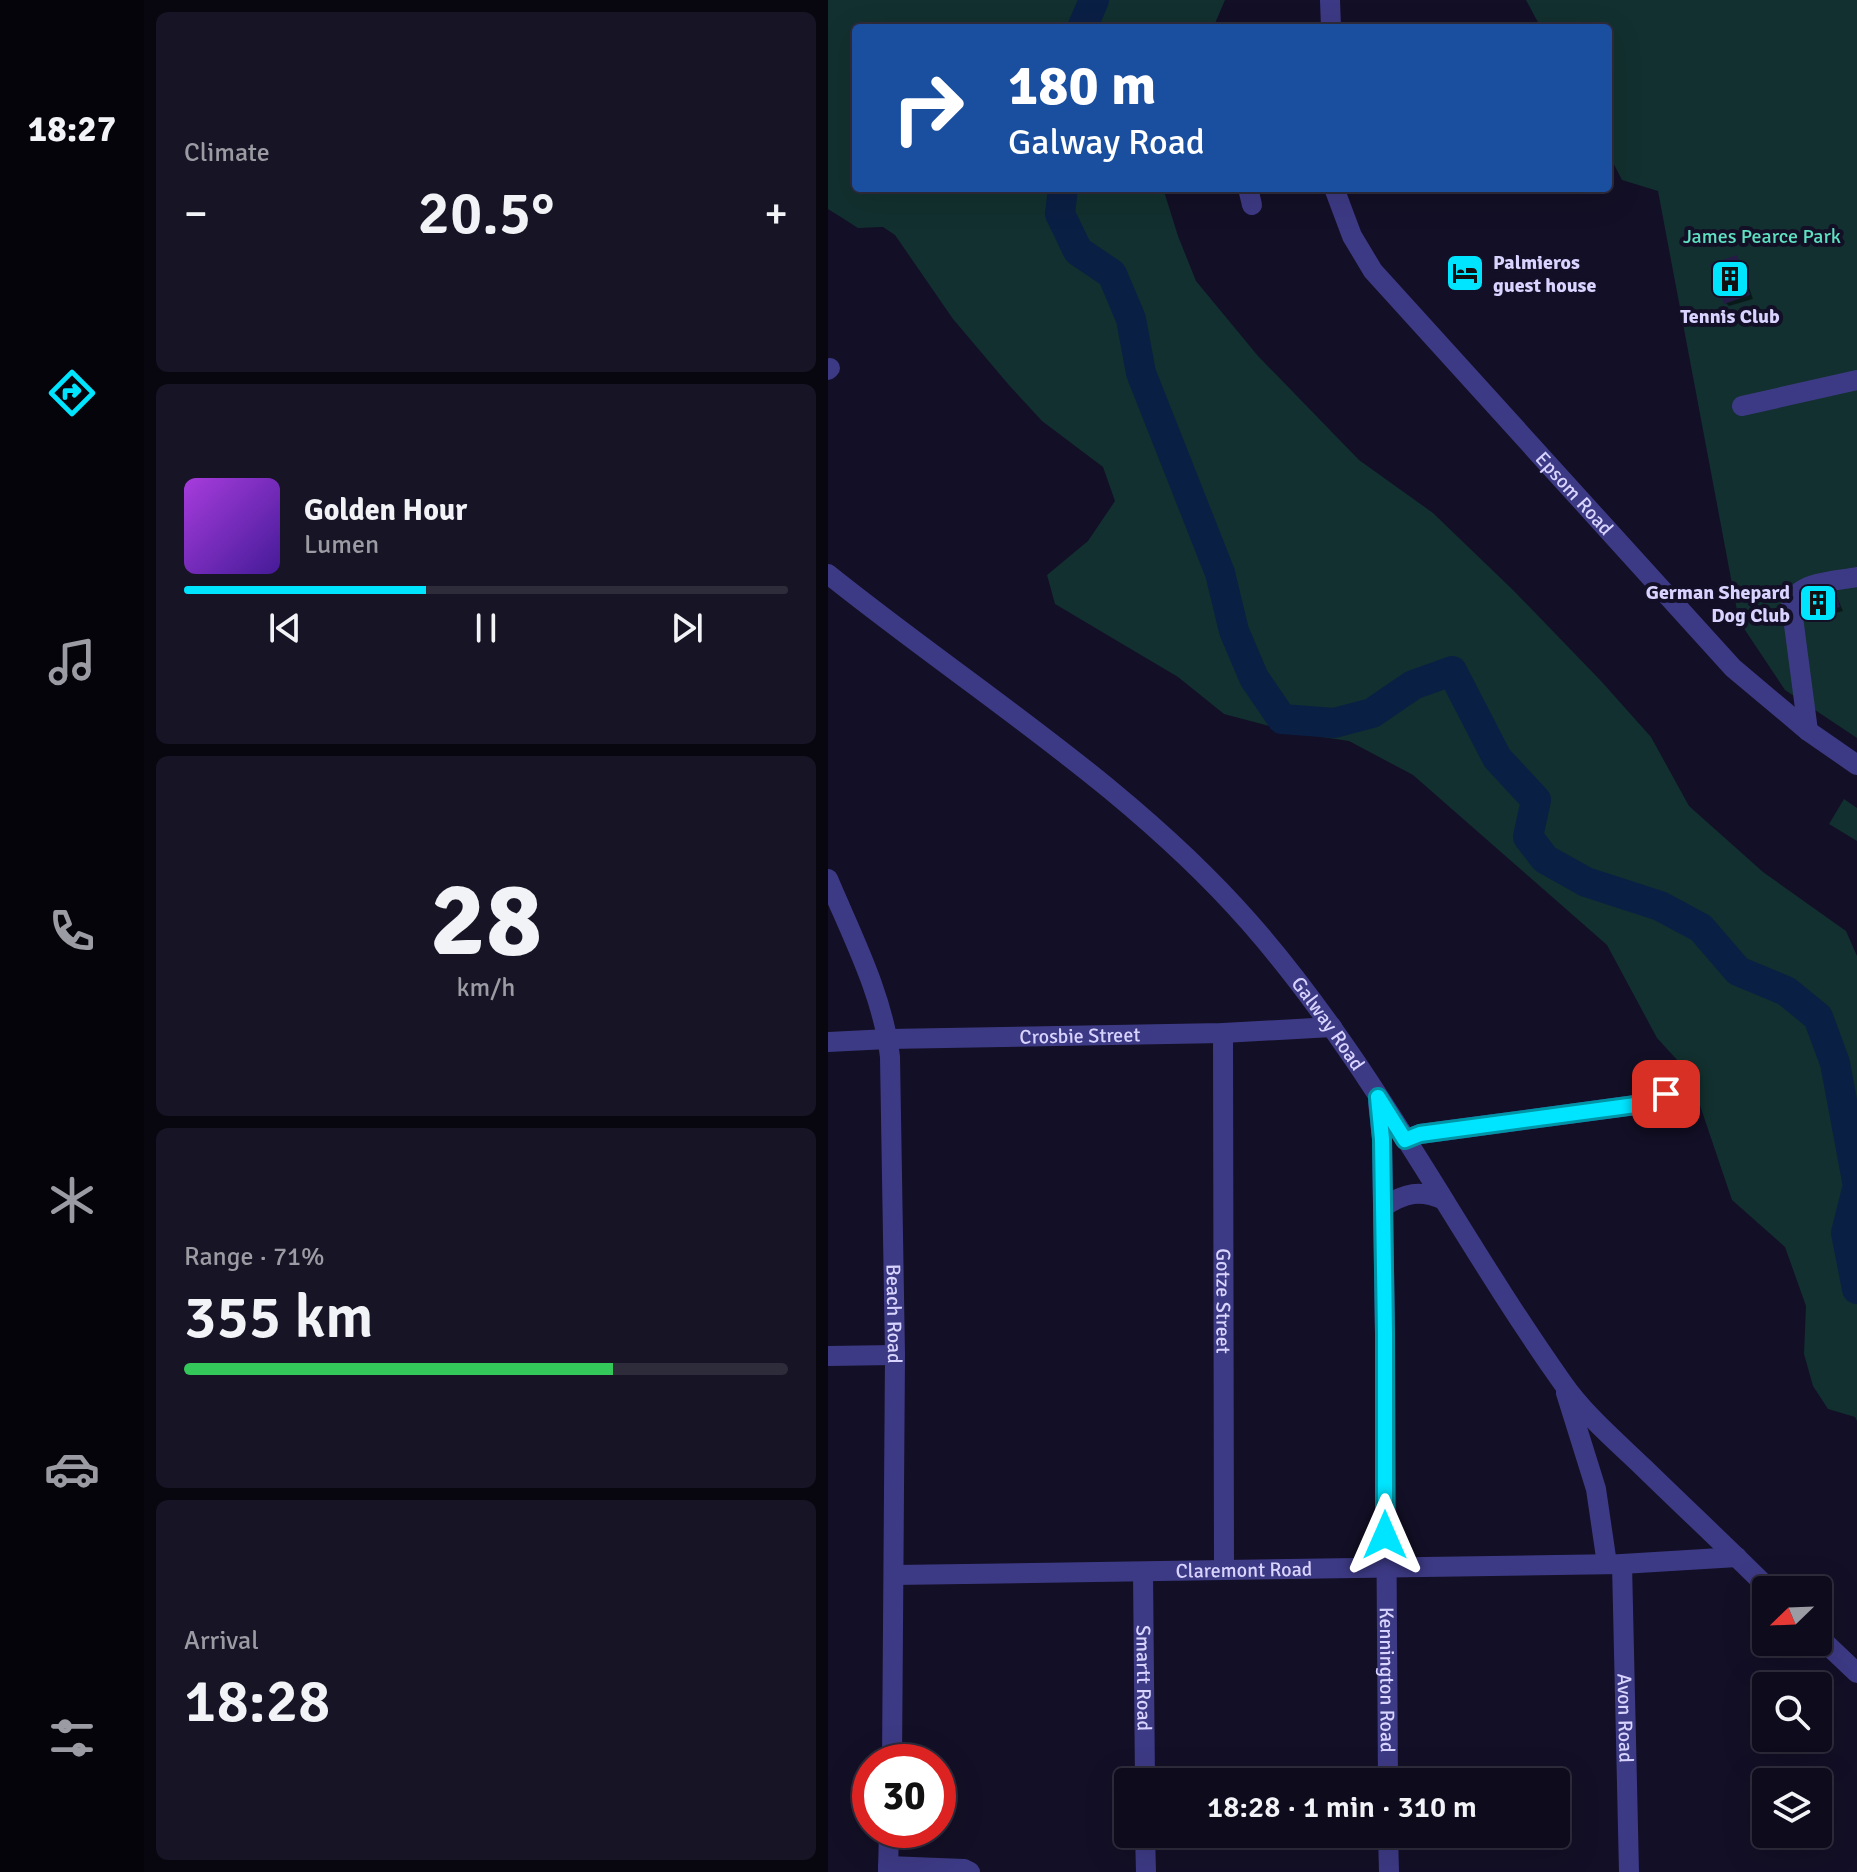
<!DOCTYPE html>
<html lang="en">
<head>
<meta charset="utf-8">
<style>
  body { margin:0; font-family:Signika,sans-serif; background:#171425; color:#f1f3f6; height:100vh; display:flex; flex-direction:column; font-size:30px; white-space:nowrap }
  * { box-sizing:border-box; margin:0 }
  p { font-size:26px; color:#9b9ba3 }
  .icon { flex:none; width:44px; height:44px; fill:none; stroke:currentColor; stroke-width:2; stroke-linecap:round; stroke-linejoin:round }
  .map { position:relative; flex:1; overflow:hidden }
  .panel { display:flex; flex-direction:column; gap:12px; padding:12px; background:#08060f; width:684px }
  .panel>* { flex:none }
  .banner { position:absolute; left:24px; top:24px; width:760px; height:168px; border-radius:8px; box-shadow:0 8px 32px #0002,0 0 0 2px #2e2b3b; background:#1a4fa0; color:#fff; overflow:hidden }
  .needle { width:52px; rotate:247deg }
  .tools { position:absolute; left:924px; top:1576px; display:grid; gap:16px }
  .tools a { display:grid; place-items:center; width:80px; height:80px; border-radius:8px; background:#0e0b1c; box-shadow:0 8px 32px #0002,0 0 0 2px #2e2b3b; font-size:40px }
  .speed { position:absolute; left:24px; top:1744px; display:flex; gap:16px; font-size:40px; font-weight:700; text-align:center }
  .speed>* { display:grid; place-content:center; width:104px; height:104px; border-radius:50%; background:#0e0b1c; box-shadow:0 8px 32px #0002,0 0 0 2px #2e2b3b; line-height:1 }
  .speed .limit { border:12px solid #d22; background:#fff; color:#111 }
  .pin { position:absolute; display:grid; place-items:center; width:68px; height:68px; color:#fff; margin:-34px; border-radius:16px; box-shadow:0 4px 12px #0006 }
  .me { position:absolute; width:88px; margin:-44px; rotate:0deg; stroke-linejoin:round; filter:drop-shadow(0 0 6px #0008) }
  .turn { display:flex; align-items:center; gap:28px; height:168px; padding:0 24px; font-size:36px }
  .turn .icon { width:104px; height:104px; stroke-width:2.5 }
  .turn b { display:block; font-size:56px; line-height:68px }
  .big { font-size:60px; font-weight:600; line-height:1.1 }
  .panel .tile { flex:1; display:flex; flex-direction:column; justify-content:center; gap:12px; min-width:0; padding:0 28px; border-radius:12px; background:#171425 }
  .panel .dial { align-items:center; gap:0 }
  .dial b { font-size:104px; line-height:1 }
  .song { display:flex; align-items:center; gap:24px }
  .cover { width:96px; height:96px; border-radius:12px; background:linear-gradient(135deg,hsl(280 70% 55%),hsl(260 70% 35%)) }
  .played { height:8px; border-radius:4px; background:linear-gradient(90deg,#00e5ff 40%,#2e2b3b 40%) }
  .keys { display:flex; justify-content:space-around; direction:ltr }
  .heat { display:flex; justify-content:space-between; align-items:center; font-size:44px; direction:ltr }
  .charge { height:12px; border-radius:6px; background:linear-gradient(90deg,#34c759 71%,#2e2b3b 0) }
  .trip { position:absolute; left:286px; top:1768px; width:456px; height:80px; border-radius:8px; background:#0e0b1c; box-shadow:0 8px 32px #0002,0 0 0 2px #2e2b3b; font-weight:600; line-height:80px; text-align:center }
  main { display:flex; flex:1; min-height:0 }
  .tabs { display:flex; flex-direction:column; width:144px; justify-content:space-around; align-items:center; background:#06040b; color:#9b9ba3 }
  .tabs .icon { width:56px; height:56px }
  .tabs .active { color:#00e5ff }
  .tabs b { font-size:36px; color:#f1f3f6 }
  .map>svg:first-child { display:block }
</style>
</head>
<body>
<main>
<nav class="tabs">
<b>18:27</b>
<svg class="icon active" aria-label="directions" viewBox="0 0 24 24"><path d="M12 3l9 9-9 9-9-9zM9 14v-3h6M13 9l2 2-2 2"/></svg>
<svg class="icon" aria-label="music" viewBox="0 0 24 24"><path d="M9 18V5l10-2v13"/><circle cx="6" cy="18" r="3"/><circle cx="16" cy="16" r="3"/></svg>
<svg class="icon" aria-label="phone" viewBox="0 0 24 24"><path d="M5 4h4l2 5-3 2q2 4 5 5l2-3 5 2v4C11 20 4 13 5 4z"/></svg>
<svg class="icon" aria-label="climate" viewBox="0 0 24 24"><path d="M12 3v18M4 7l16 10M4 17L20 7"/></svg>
<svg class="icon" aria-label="car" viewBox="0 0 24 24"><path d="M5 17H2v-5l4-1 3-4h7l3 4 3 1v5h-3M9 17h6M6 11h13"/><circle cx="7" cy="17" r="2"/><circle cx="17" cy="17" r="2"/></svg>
<svg class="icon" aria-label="filters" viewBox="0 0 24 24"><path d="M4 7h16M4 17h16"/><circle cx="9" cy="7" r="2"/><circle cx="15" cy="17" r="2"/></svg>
</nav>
<section class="panel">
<div class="tile"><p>Climate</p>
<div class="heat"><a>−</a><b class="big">20.5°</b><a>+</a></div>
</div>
<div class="tile">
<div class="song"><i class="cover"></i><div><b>Golden Hour</b><p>Lumen</p></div></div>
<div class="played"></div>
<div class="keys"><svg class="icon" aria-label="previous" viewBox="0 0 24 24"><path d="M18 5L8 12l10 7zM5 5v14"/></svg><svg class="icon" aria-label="pause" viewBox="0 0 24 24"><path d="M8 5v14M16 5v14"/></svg><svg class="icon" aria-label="next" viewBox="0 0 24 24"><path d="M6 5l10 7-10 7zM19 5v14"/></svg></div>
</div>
<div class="tile dial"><b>28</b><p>km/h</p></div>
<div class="tile"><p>Range · 71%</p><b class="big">355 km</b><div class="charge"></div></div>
<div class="tile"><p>Arrival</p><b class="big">18:28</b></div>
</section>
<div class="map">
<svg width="1029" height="1872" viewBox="0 0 1029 1872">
  <rect width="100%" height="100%" fill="#130f26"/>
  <path fill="#12302f" d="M0 0H397L385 28H28V188H335L350 236 368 281 430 356 531 460 605 513 686 591 773 681 823 737 861 806 935 872 1018 931 1029 956V1421L1027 1417 1000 1409 985 1386 976 1354 978 1306 957 1247 904 1200 861 1073 829 1038 779 945 585 775 521 741 467 733 396 714 350 677 227 604 219 575 260 541 287 501 275 467 214 421 180 384 125 319 67 235 55 227 30 228 0 209Z
    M698 0H1029V738L957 690 911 621 830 191 794 180 780 153V28H713Z
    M1016 799 1029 808V841L1001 824Z"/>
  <path fill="#0007" d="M908 257 912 261 925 299 901 306 898 303Z
    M1006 590 1015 611 979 621 975 618Z"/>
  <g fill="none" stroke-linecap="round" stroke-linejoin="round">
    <path stroke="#0a1f44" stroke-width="30" d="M254 28 266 0
      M235 188 232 214 250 251 284 274 303 319 313 373 392 573 406 631 426 678 454 719 506 723 544 713 585 685 624 671 669 758 708 800 700 837 717 859 758 882 832 906 873 928 910 971 958 991 990 1017 1007 1063 1029 1181
      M1029 1189 1018 1233 1029 1289"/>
  </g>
  <path fill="#241b47" d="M909 255 922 295 896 304 882 264Z
    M1007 588 1012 607 973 619 968 600Z"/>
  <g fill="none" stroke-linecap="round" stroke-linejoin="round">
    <g stroke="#3d3a85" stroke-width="20">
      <path d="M502 0 503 28"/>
      <path d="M420 188 424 205"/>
      <path id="s1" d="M506 188 524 236 545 271 905 668 980 731 1029 765"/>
      <path d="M0 370 2 368"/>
      <path d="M914 406 1029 380"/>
      <path id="s2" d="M0 574C142 688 301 785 422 923 544 1062 627 1231 734 1382 756 1414 788 1441 816 1468 858 1509 901 1549 942 1590"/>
      <path d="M980 731 963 602C973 581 1008 581 1029 577"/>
      <path id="s3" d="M0 879C24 936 55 995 62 1057L67 1355 64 1762"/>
      <path id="s4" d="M395 1033 396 1570"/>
      <path id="s5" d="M0 1042 60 1039 395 1033 504 1027"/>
      <path id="s6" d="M550 1102 554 1139 557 1334 560 1782"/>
      <path d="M577 1140 592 1134 815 1104 829 1100 847 1084"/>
      <path d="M555 1207C577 1193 592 1189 616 1200"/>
      <path d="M0 1356 67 1355"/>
      <path d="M738 1393 768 1489 779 1564"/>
      <path id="s7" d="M794 1564 801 1872"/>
      <path id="s8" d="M315 1572 317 1782"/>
      <path id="s9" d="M66 1575 794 1564 909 1557"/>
      <path d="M990 1636 1029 1673"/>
      <path d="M317 1834 318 1872"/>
      <path d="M560 1834 561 1872"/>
      <path d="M60 1866 136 1869 142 1872"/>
      <path d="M60 1872 61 1830"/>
    </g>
  </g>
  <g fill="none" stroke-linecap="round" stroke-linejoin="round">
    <g stroke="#0095a6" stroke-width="20">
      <path id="route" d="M557 1535V1334L554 1139 550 1097 577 1140 592 1134 815 1104 829 1100 838 1094"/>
    </g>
    <use href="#route" stroke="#00e5ff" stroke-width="14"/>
  </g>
  <defs>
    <g id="hotel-square" transform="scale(2)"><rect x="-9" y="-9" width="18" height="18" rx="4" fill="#00e5ff" stroke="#130f26"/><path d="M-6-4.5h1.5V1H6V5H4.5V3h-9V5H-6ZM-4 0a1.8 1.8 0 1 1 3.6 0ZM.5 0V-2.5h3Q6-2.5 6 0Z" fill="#111"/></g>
    <g id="building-square" transform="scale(2)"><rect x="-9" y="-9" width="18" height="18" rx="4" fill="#00e5ff" stroke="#130f26"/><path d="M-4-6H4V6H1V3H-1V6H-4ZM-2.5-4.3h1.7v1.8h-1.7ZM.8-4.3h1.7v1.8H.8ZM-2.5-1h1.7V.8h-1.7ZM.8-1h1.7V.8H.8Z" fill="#111"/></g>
  </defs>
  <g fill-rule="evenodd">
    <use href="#hotel-square" x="637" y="273"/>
    <use href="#building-square" x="902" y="279"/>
    <use href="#building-square" x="990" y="603"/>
  </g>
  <g text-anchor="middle" stroke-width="8" stroke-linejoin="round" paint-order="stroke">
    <g font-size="20" fill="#5fe0c0" stroke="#130f26">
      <text x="934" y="243">James Pearce Park</text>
    </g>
    <g font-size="20" font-weight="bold" fill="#d9d4ff" stroke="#130f26" text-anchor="start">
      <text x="665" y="269">Palmieros<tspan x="665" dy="23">guest house</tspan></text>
      <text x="902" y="323" text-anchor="middle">Tennis Club</text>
      <text x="962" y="599" text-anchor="end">German Shepard<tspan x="962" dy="23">Dog Club</tspan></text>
    </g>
    <g font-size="20" fill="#d9d4ff" stroke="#130f26">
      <text dy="7" stroke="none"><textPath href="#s1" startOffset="392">Epsom Road</textPath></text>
      <text dy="7" stroke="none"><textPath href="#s2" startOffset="676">Galway Road</textPath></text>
      <text dy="7" stroke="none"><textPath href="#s5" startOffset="252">Crosbie Street</textPath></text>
      <text dy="7" stroke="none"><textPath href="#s4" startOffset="268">Gotze Street</textPath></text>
      <text dy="7" stroke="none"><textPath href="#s3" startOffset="446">Beach Road</textPath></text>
      <text dy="7" stroke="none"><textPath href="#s9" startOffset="350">Claremont Road</textPath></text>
      <text dy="7" stroke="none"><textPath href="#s8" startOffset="106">Smartt Road</textPath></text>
      <text dy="7" stroke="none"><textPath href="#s6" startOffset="578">Kennington Road</textPath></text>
      <text dy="7" stroke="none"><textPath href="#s7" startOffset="154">Avon Road</textPath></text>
    </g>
  </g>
</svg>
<div class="tools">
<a><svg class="needle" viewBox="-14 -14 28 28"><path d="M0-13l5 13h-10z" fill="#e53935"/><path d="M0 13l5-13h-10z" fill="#9b9ba3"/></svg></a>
<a><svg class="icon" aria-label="search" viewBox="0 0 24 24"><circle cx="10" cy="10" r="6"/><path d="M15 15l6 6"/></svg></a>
<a><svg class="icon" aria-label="layers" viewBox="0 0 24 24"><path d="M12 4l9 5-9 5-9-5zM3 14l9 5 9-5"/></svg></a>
</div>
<div class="speed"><div class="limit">30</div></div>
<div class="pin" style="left:838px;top:1094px;background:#d93025"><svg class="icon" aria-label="arrive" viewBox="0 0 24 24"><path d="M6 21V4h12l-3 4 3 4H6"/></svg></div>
<svg class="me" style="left:557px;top:1535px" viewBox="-20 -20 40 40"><path d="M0-17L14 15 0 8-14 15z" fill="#00e5ff" stroke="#fff" stroke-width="4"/></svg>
<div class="trip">18:28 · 1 min · 310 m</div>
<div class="banner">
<div class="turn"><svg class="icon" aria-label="right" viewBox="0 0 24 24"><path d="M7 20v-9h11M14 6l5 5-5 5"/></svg><div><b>180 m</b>Galway Road</div></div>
</div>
</div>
</main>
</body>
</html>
